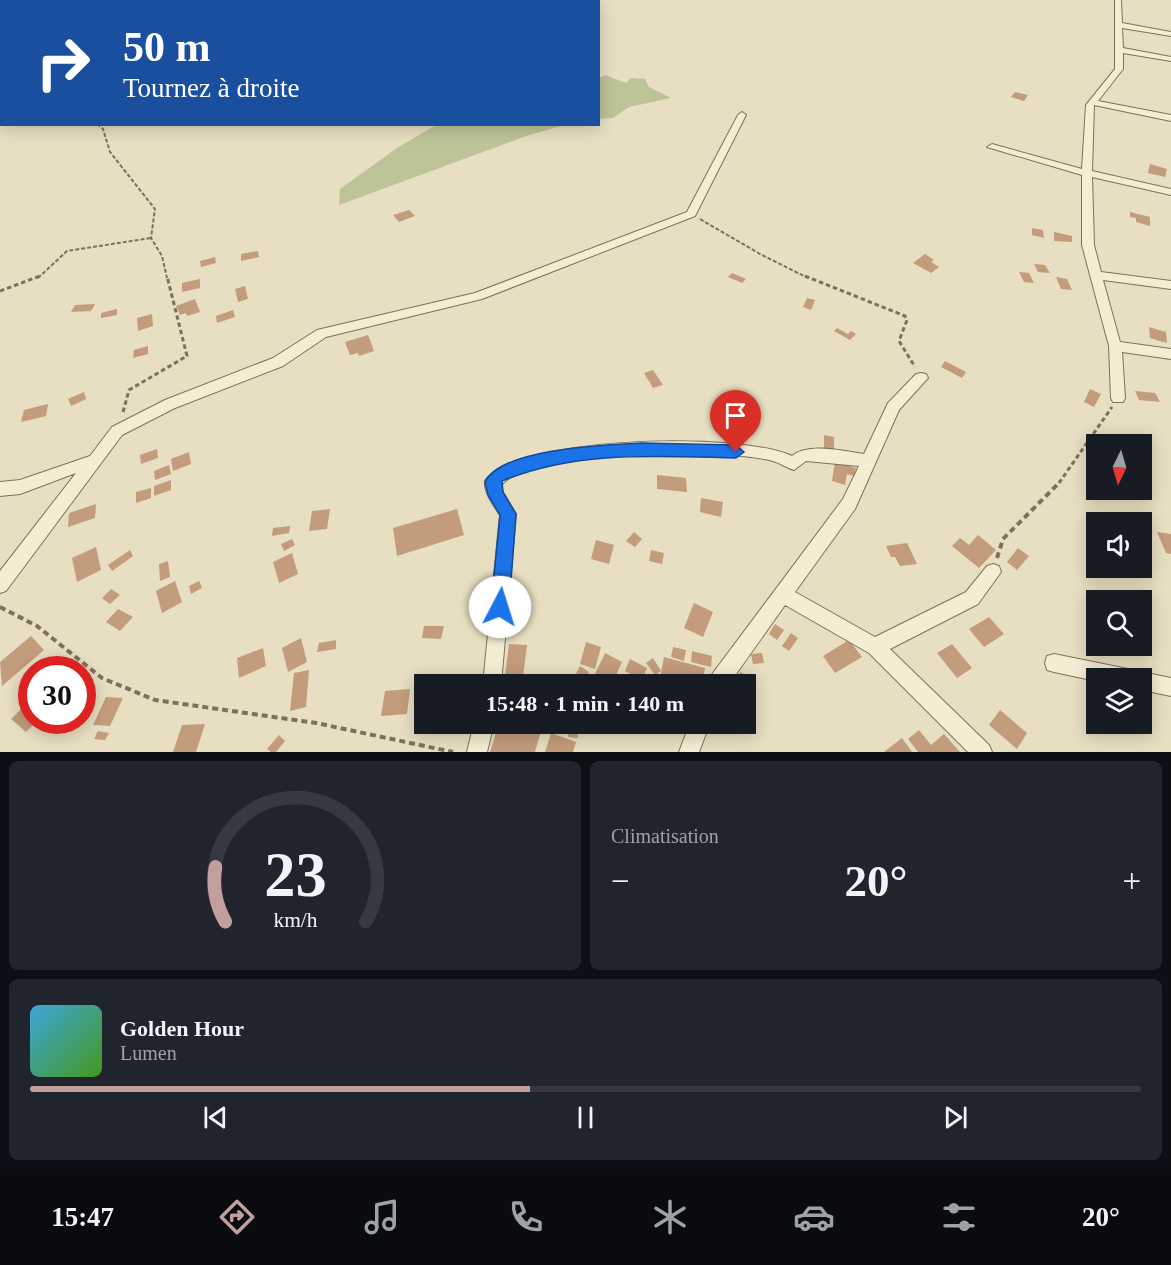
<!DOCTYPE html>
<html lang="fr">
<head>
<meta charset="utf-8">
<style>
  body { margin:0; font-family:"Times New Roman",serif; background:#20242c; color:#f1f3f6; height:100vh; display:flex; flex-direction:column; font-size:22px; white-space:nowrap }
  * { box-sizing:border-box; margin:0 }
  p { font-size:20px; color:#9ea1a6 }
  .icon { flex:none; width:33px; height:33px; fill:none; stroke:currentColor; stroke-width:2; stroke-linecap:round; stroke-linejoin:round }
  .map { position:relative; height:752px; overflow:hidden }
  .drawer { display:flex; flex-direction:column; gap:9px; padding:9px; background:#0d0f14; flex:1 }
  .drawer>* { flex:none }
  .hud { position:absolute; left:0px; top:0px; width:600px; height:126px; box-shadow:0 3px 15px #0003; background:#1a4fa0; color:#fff; overflow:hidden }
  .needle { width:39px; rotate:185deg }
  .controls { position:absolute; left:1086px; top:434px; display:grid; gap:12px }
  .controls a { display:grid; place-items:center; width:66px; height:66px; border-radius:0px; background:#171b24; box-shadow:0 3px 15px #0003; font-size:30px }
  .speed { position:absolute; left:18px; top:656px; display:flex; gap:12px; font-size:30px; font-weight:700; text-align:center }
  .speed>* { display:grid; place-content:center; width:78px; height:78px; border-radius:50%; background:#171b24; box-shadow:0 3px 15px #0003; line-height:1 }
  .speed .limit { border:9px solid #d22; background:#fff; color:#111 }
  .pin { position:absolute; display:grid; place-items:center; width:51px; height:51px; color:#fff; margin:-62px -26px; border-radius:50% 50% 50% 0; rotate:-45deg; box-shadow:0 0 6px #0007 }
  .pin .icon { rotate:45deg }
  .me { position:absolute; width:66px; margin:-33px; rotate:5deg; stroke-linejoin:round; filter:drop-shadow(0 0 4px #0008) }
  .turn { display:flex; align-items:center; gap:21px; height:126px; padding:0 24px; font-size:27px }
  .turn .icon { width:78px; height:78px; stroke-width:2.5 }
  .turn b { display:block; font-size:42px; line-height:51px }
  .big { font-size:45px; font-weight:700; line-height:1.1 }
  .drawer .tile { flex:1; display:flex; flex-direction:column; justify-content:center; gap:9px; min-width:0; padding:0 21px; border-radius:9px; background:#20242c }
  .drawer .dial { align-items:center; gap:0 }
  .dial svg { height:156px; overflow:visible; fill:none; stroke:#363941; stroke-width:7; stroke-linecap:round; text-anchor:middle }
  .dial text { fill:#f1f3f6; stroke:none }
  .song { display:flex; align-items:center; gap:18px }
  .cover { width:72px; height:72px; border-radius:9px; background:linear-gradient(135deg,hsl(200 70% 55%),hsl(100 70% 35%)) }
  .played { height:6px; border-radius:3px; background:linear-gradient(90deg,#c29e9e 45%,#363941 45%) }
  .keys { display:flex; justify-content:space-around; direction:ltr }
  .heat { display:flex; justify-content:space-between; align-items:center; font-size:33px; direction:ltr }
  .drawer .tiles { flex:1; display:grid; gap:9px; grid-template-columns:1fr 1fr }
  .tile:last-child { grid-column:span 2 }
  .trip { position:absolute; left:414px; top:674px; width:342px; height:60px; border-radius:0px; background:#171b24; box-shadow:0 3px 15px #0003; font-weight:700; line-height:60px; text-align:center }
  .dock { display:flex; height:96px; justify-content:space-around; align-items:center; background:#090b0e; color:#9ea1a6 }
  .dock .icon { width:42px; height:42px }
  .dock .selected { color:#c29e9e }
  .dock b { font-size:27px; color:#f1f3f6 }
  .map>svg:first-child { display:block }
</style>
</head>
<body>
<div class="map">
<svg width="1171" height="752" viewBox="0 0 1171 752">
  <rect width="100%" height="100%" fill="#e8dec1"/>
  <path fill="#bdc497" d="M178 0H450L168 1Z
    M605 75 626 83 631 78 645 79 649 87 671 98 629 107 613 118 599 119V78Z
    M436 125V124L565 125 529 135 339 205 340 189 397 148Z"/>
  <path fill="#c29c7b" d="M1015 92 1028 95 1024 101 1011 97Z
    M1150 164 1167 169 1165 177 1148 173Z
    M409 210 415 216 399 222 393 215Z
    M1130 212 1150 217V226L1136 222V218L1130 217Z
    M1032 228 1043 230 1044 238 1032 235Z
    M1054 232 1072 236V242L1054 241Z
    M258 251 259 257 241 261V254Z
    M925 254 934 260 931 262 939 267 931 273 913 263Z
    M215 257 216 263 201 267 200 261Z
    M1034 264 1045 265 1050 273 1038 272Z
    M1019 272 1029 273 1034 283 1024 282Z
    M732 273 746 279 742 283 728 277Z
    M1056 277 1067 279 1072 290 1061 289Z
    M200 279V288L182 292V283Z
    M245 286 248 299 238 302 235 289Z
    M807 298 815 300 811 310 803 307Z
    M195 299 200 312 187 316 186 313 180 315 176 306Z
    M95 304 91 311 71 312 75 305Z
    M117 309V315L101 318V313Z
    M233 310 235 317 217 323 216 316Z
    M152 314 153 326 138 331 137 318Z
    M1149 327 1166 332 1167 343 1150 338Z
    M837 328 848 334 851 331 856 334 850 340 834 331Z
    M368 335 374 351 359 356 358 353 350 355 345 342Z
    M148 346V354L133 358 134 350Z
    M945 361 966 372 962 378 941 367Z
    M653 370 663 385 653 388 644 373Z
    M1090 389 1101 394 1094 407 1084 402Z
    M1135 391 1155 393 1160 402 1139 400Z
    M84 392 86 399 71 406 68 399Z
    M48 404 46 416 21 422 24 410Z
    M824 435 834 437V453L824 451Z
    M157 449 158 458 141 464 140 455Z
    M189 452 191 464 173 471 171 459Z
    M835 461 856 468 854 476 847 474 845 485 832 481Z
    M169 465 171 474 155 480 154 471Z
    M657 475 686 478 687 492 657 489Z
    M171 480V490L154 496V486Z
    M151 488V498L136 503V492Z
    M701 498 723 502 721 517 700 512Z
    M96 504 95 518 68 527 69 513Z
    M330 509 327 529 309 531 312 511Z
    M457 509 464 535 397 556 393 528Z
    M290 526 289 533 272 536 273 528Z
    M634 532 642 539 635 547 626 541Z
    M1157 532 1171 534V554L1166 553Z
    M978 535 996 550 979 568 952 546 960 538 969 545Z
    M292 539 295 545 284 551 281 544Z
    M596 540 614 545 609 564 591 559Z
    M907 543 917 564 900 566 895 557H891L886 546Z
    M96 547 101 570 77 582 72 558Z
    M1018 548 1029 556 1017 570 1007 562Z
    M130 550 133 556 112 571 108 565Z
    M651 550 664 553 662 564 649 561Z
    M292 553 298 574 279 583 273 562Z
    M168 561 170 577 160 581 159 564Z
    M175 581 182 602 162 613 156 591Z
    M199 581 202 588 191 594 189 586Z
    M111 589 120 595 110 604 102 598Z
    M694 603 713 612 703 637 684 628Z
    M118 609 133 617 120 631 106 622Z
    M989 617 1004 634 984 647 969 629Z
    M775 624 784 630 777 640 769 634Z
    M424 626H444L441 639 422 638Z
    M791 633 798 638 789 651 782 646Z
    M31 636 44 650 2 686 0 662Z
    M301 638 307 662 288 672 282 648Z
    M336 640V649L317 652 319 643Z
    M849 640 862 657 835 673 823 656Z
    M586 642 601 647 595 669 580 664Z
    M509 644 527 645 523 677 505 675Z
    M952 644 972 668 957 678 937 653Z
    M673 647 686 650 684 661 671 657Z
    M263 648 266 666 239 678 237 658Z
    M692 651 712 656 711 667 691 662Z
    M605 653 622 662 612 684H590Z
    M762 653 764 663 753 664 751 654Z
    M664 657 705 668 702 684H659Z
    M653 658 661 671 655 675 646 663Z
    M630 659 647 668 642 680 625 671Z
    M580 666 589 672 583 684H573L571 683Z
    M309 670 306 707 290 711 294 673Z
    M740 672 752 677 748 690 746 684H736Z
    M410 689 407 714 381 716 385 691Z
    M106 697 123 698 110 726 93 725Z
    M25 705 32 711V720H38L26 732 11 719Z
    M1000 710 1027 733 1017 749 989 725Z
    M499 723 543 724 535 752H490Z
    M205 724 196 752H173L182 725Z
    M569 727H578V738L568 737Z
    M919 730 931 745 944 734 960 752H918L908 739Z
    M98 731 109 733 105 740 94 739Z
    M551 733 576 742 573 752H545Z
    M279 735 285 741 276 752H271L267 749Z
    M902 738 912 752H884Z"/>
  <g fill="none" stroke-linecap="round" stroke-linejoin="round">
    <g stroke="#7f705b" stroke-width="2">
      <path id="minor" d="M1115 0H1121L1122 23 1171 32V36L1122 28 1123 48 1171 57V61L1123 53V69L1098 101 1171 115V121L1094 105 1092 171 1171 189V195L1092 177 1094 245 1101 272 1171 281V289L1103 280 1120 342 1171 349V359L1122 352 1125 398 1123 402H1113L1111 398 1109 346 1082 245V175L987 147 992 144 1082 169 1086 105 1115 69Z
        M742 112 746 115 695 216 482 299 326 337 283 366 175 408 122 435 6 591 0 593V571L76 473 20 494 0 496V482L20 480 90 456 112 427 165 400 273 358 317 330 475 293 687 212 738 115Z
        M921 373 926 374 928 378 899 410 855 509 795 592 875 637 966 592 987 566 993 564 999 566 1001 572 978 604 890 649 989 745 992 752H968L869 653 785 605 729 684H708L710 677 843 499 859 466 806 461 794 470C787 468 780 463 773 461 725 448 559 452 516 473 511 476 506 481 501 485L503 493 516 514 501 684H483L500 515C494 506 484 493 485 482 486 477 491 475 495 472 542 437 739 432 792 456 807 442 845 451 864 454L888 403 916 374Z
        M1054 654 1128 669 1136 674 1142 672 1171 678V696L1142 690V678H1096V681L1054 672 1047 670 1045 663 1047 656Z
        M474 723H494L487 752H467Z
        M690 723H710L699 752H679Z"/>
    </g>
    <path stroke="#7f705b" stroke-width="2" stroke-dasharray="4 2" stroke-linecap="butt" d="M97 124 103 129 110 152 155 209 151 238 162 256 167 278
      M700 219 760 254 808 278
      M38 278 67 251 151 238"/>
    <path stroke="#7f705b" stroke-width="3" stroke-dasharray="4.5 3" stroke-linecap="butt" d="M805 276 905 316 907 320 899 341 915 367
      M0 291 40 276
      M123 412 129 390 187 356 167 276
      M1059 483 1112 407"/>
    <path stroke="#7f705b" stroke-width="4" stroke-dasharray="6 4" stroke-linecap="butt" d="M997 558 1003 539 1060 482
      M0 607 37 626 102 678 155 700 316 723 453 752"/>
    <use href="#minor" fill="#f4ecd3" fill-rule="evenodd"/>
  </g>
  <path fill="#1a73e8" stroke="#114b97" stroke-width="1.5" d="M641 443 736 445 744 452 736 458C656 456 577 450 502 481L503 492 516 514 509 607 506 613 500 616 494 613 491 607 500 515 488 495 485 482C501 448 606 445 641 443Z"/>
</svg>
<div class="controls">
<a><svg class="needle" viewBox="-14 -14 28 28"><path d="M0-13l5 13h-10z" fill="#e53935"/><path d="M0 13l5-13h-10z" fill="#9ea1a6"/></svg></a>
<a><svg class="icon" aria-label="sound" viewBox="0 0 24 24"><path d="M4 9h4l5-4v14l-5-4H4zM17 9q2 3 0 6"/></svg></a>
<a><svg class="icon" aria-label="search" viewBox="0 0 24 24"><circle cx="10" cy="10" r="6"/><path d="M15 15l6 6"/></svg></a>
<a><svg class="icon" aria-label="layers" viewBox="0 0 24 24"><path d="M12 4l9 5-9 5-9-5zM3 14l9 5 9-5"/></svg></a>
</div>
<div class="speed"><div class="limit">30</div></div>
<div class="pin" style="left:736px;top:452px;background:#d93025"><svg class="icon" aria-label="arrive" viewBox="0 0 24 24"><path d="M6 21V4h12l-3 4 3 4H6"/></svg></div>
<svg class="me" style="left:500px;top:607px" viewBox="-20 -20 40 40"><circle r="19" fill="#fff"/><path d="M0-13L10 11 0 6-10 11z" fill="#1a73e8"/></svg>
<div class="trip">15:48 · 1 min · 140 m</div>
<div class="hud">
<div class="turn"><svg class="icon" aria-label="right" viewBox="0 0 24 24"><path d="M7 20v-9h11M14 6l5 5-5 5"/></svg><div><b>50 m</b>Tournez à droite</div></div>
</div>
</div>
<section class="drawer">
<div class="tiles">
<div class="tile dial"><svg viewBox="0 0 100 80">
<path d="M14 69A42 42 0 1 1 86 69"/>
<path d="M14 69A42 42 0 0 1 9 41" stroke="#c29e9e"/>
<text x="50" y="56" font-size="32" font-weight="700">23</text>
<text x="50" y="72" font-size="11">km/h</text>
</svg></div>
<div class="tile"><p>Climatisation</p>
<div class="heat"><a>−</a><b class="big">20°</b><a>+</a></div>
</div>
<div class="tile">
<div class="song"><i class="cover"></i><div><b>Golden Hour</b><p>Lumen</p></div></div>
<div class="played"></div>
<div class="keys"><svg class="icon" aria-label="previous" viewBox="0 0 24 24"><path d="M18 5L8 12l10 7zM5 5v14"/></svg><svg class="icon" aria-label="pause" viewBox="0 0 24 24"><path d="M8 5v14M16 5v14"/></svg><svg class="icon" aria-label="next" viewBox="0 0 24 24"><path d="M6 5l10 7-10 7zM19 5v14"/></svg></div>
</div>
</div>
</section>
<nav class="dock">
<b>15:47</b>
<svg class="icon selected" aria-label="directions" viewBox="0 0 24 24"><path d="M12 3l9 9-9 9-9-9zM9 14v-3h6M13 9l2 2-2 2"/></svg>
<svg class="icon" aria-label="music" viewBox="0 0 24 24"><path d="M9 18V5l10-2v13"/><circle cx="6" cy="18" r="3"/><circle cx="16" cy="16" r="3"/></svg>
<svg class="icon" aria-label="phone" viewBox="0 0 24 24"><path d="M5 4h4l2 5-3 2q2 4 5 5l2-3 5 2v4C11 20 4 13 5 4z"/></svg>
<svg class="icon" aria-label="climate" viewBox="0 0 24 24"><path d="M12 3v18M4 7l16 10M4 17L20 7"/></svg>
<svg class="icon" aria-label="car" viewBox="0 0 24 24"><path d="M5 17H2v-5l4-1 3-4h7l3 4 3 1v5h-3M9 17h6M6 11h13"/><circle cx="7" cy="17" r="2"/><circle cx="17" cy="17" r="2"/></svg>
<svg class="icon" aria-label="filters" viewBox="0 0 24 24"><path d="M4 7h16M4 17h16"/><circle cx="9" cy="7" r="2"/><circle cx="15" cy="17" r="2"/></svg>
<b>20°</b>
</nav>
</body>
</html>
